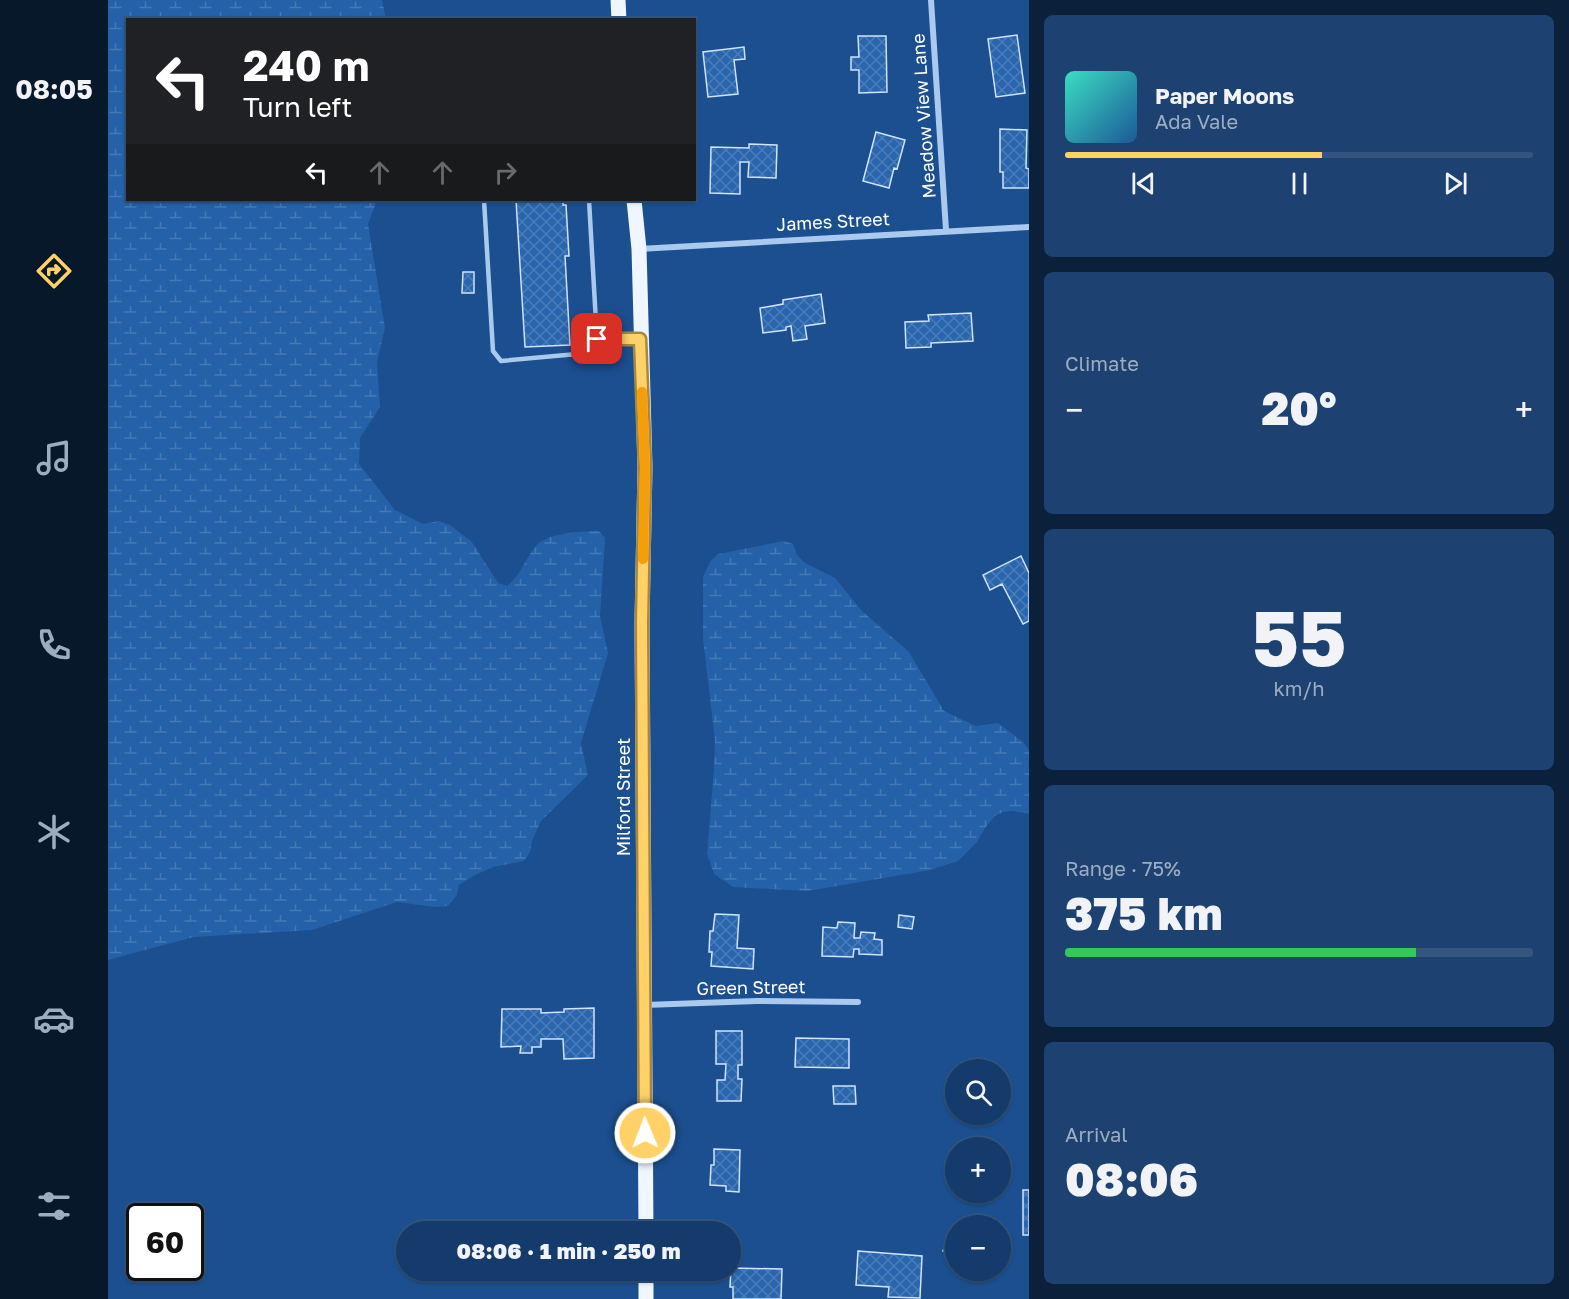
<!DOCTYPE html>
<html lang="en">
<head>
<meta charset="utf-8">
<style>
  body { margin:0; font-family:"Golos Text",sans-serif; background:#1d4271; color:#f1f3f6; height:100vh; display:flex; flex-direction:column; font-size:22px; white-space:nowrap }
  * { box-sizing:border-box; margin:0 }
  p { font-size:20px; color:#9dadc1 }
  .icon { flex:none; width:33px; height:33px; fill:none; stroke:currentColor; stroke-width:2; stroke-linecap:round; stroke-linejoin:round }
  .map { position:relative; flex:1; overflow:hidden }
  .drawer { display:flex; flex-direction:column; gap:15px; padding:15px; background:#0b203b; width:540px }
  .drawer>* { flex:none }
  .hud { position:absolute; left:18px; top:18px; width:570px; height:183px; border-radius:0px; box-shadow:0 2px 4px #0004,0 0 0 2px #33557e; background:#202124; color:#fff; overflow:hidden }
  .tools { position:absolute; left:837px; top:1059px; display:grid; gap:12px }
  .tools a { display:grid; place-items:center; width:66px; height:66px; border-radius:50%; background:#143b6b; box-shadow:0 2px 4px #0004,0 0 0 2px #33557e; font-size:30px }
  .speed { position:absolute; left:18px; top:1203px; display:flex; gap:12px; font-size:30px; font-weight:700; text-align:center }
  .speed>* { display:grid; place-content:center; width:78px; height:78px; border-radius:50%; background:#143b6b; box-shadow:0 2px 4px #0004,0 0 0 2px #33557e; line-height:1 }
  .speed .limit { border:3px solid #111; border-radius:9px; background:#fff; color:#111 }
  .pin { position:absolute; display:grid; place-items:center; width:51px; height:51px; color:#fff; margin:-26px; border-radius:12px; box-shadow:0 3px 9px #0006 }
  .me { position:absolute; width:66px; margin:-33px; rotate:359deg; stroke-linejoin:round; filter:drop-shadow(0 0 4px #0008) }
  .turn { display:flex; align-items:center; gap:21px; height:126px; padding:0 18px; font-size:27px }
  .turn .icon { width:78px; height:78px; stroke-width:2.5 }
  .turn b { display:block; font-size:42px; line-height:51px }
  .lanes { display:flex; align-items:center; height:57px; padding:0 18px; background:#0003; justify-content:center; gap:30px; direction:ltr }
  .lanes .off { opacity:.35 }
  .big { font-size:45px; font-weight:800; line-height:1.1 }
  .drawer .card { flex:1; display:flex; flex-direction:column; justify-content:center; gap:9px; min-width:0; padding:0 21px; border-radius:9px; background:#1d4271 }
  .drawer .dial { align-items:center; gap:0 }
  .dial b { font-size:78px; line-height:1 }
  .song { display:flex; align-items:center; gap:18px }
  .cover { width:72px; height:72px; border-radius:9px; background:linear-gradient(135deg,hsl(170 70% 55%),hsl(210 70% 35%)) }
  .played { height:6px; border-radius:3px; background:linear-gradient(90deg,#ffd166 55%,#33557e 55%) }
  .keys { display:flex; justify-content:space-around; direction:ltr }
  .heat { display:flex; justify-content:space-between; align-items:center; font-size:33px; direction:ltr }
  .charge { height:9px; border-radius:4px; background:linear-gradient(90deg,#34c759 75%,#33557e 0) }
  .trip { position:absolute; left:288px; top:1221px; width:345px; height:60px; border-radius:30px; background:#143b6b; box-shadow:0 2px 4px #0004,0 0 0 2px #33557e; font-weight:800; line-height:60px; text-align:center }
  main { display:flex; flex:1; min-height:0 }
  .dock { display:flex; flex-direction:column; width:108px; justify-content:space-around; align-items:center; background:#08182b; color:#9dadc1 }
  .dock .icon { width:42px; height:42px }
  .dock .active { color:#ffd166 }
  .dock b { font-size:27px; color:#f1f3f6 }
  .map>svg:first-child { display:block }
</style>
</head>
<body>
<main>
<nav class="dock">
<b>08:05</b>
<svg class="icon active" aria-label="directions" viewBox="0 0 24 24"><path d="M12 3l9 9-9 9-9-9zM9 14v-3h6M13 9l2 2-2 2"/></svg>
<svg class="icon" aria-label="music" viewBox="0 0 24 24"><path d="M9 18V5l10-2v13"/><circle cx="6" cy="18" r="3"/><circle cx="16" cy="16" r="3"/></svg>
<svg class="icon" aria-label="phone" viewBox="0 0 24 24"><path d="M5 4h4l2 5-3 2q2 4 5 5l2-3 5 2v4C11 20 4 13 5 4z"/></svg>
<svg class="icon" aria-label="climate" viewBox="0 0 24 24"><path d="M12 3v18M4 7l16 10M4 17L20 7"/></svg>
<svg class="icon" aria-label="car" viewBox="0 0 24 24"><path d="M5 17H2v-5l4-1 3-4h7l3 4 3 1v5h-3M9 17h6M6 11h13"/><circle cx="7" cy="17" r="2"/><circle cx="17" cy="17" r="2"/></svg>
<svg class="icon" aria-label="filters" viewBox="0 0 24 24"><path d="M4 7h16M4 17h16"/><circle cx="9" cy="7" r="2"/><circle cx="15" cy="17" r="2"/></svg>
</nav>
<div class="map">
<svg width="921" height="1299" viewBox="0 0 921 1299">
  <defs>
    <pattern id="wetland-marsh" width="20" height="14" patternUnits="userSpaceOnUse" patternTransform="scale(1.5)"><rect width="20" height="14" fill="#2461a8"/><path d="M1 5h8M5 5V1M11 12h8M15 12V8" fill="none" stroke="#4579b5"/></pattern>
    <pattern id="building-cross-hatch" width="8" height="8" patternUnits="userSpaceOnUse" patternTransform="scale(1.5)"><rect width="8" height="8" fill="#2a66ad"/><path d="M0 0l8 8M0 8l8-8" fill="none" stroke="#4a7db9"/></pattern>
  </defs>
  <rect width="100%" height="100%" fill="#1b4f8f"/>
  <path fill="url(#wetland-marsh)" d="M0 0H274L278 19 20 20V200H269L260 224 277 328 269 362 272 407 252 438 251 464 287 510 315 524 331 521 342 525 364 542 390 583 399 586C412 576 417 560 427 547 437 533 474 531 491 531L497 538 492 616 500 653 473 743 480 775 433 821 424 841 422 852 416 861 385 867 367 875 351 885 349 895 340 906 327 907 289 902 204 930 86 937 0 960Z
    M676 541 685 544 689 555 697 563 727 578 754 611 801 652 836 711 868 726 890 723 915 742 921 750V814L905 811 895 812 887 816 877 828 869 842 850 861 822 870 700 891 625 887 606 874 599 854 606 769 607 740 595 639V577L602 562 610 554Z"/>
  <path fill="url(#building-cross-hatch)" stroke="#cfe3fa" stroke-width="1.5" d="M909 35 917 93 888 97 880 39Z
    M750 36H778L779 92 751 93V70H743V57H751Z
    M636 47 637 59 626 60 630 94 600 97 595 52Z
    M892 129 919 130 918 168 921 169V188H895V172H892Z
    M768 132 797 140 789 169 786 168 781 188 755 181Z
    M641 144 669 145 668 178 640 177 641 162H632V194L602 193 603 147 641 148Z
    M408 200H455V205H458L461 256H457L462 345 417 347Z
    M355 272H366V293H354Z
    M713 294 717 323 697 326 699 339 685 341 683 326 678 327V330L655 333 652 308 675 304V300Z
    M863 313 865 341 823 343V347L798 348 797 322 821 321 820 315Z
    M913 556 921 573V621L915 624 894 584 882 590 875 575Z
    M607 914 631 915 629 948 646 949 645 969 603 966 604 952H601L602 931H605Z
    M791 915 806 917 804 929 790 927Z
    M730 922 747 923 746 938H752L753 932 767 933 766 939 774 940V955L751 954V949H746L745 957 714 956 715 927 729 928Z
    M486 1008V1058L456 1059 455 1039H433V1047H424V1053H412L413 1046 393 1047 394 1009H433V1013L456 1012V1009Z
    M608 1031H634V1065H630V1079H634L633 1101H609V1080H617L618 1064H608Z
    M688 1038 741 1039V1068L687 1067Z
    M725 1086H747L748 1104H726Z
    M606 1149 632 1150 631 1192 618 1191V1186L602 1185 603 1165H606Z
    M915 1190H921V1235H915Z
    M840 1237 848 1240V1255L835 1251Z
    M750 1251 814 1256 812 1298 780 1297 781 1287 748 1285Z
    M623 1268 674 1269 673 1299H625V1287H622Z"/>
  <g fill="none" stroke-linecap="round" stroke-linejoin="round">
    <path stroke="#a9c9ee" stroke-width="4.5" d="M376 200 385 351 393 361 480 353 489 340 530 339
      M481 200 489 340"/>
    <path stroke="#a9c9ee" stroke-width="6" d="M823 0 838 230
      M531 249 921 227
      M537 1005 649 1001 750 1002"/>
    <path stroke="#f0f6ff" stroke-width="15" d="M510 0 511 20
      M526 200 531 249 537 467 534 623 538 1232
      M538 1299V1270"/>
  </g>
  <g fill="none" stroke-linecap="round" stroke-linejoin="round">
    <g stroke="#a68842" stroke-width="15">
      <path id="route" d="M489 339H532L537 467 534 623 537 1133"/>
    </g>
    <use href="#route" stroke="#ffd166" stroke-width="10"/>
    <path stroke="#f59e0b" stroke-width="10" d="M534 392 537 467 535 559"/>
  </g>
  <g text-anchor="middle" stroke-width="6" stroke-linejoin="round" paint-order="stroke">
    <g font-size="18" fill="#fff" stroke="#1b4f8f">
      <text transform="translate(816 116) rotate(-94)" y="6">Meadow View Lane</text>
      <text transform="translate(725 222) rotate(-3)" y="6">James Street</text>
      <text transform="translate(516 797) rotate(-90)" y="6">Milford Street</text>
      <text transform="translate(643 988) rotate(-1)" y="6">Green Street</text>
    </g>
  </g>
</svg>
<div class="tools">
<a><svg class="icon" aria-label="search" viewBox="0 0 24 24"><circle cx="10" cy="10" r="6"/><path d="M15 15l6 6"/></svg></a>
<a>+</a>
<a>−</a>
</div>
<div class="speed"><div class="limit">60</div></div>
<div class="pin" style="left:489px;top:339px;background:#d93025"><svg class="icon" aria-label="arrive" viewBox="0 0 24 24"><path d="M6 21V4h12l-3 4 3 4H6"/></svg></div>
<svg class="me" style="left:537px;top:1133px" viewBox="-20 -20 40 40"><circle r="17" fill="#ffd166" stroke="#fff" stroke-width="3"/><path d="M0-11L8 9 0 5-8 9z" fill="#fff"/></svg>
<div class="trip">08:06 · 1 min · 250 m</div>
<div class="hud">
<div class="turn"><svg class="icon" aria-label="left" viewBox="0 0 24 24"><path d="M17 20v-9H6M10 6l-5 5 5 5"/></svg><div><b>240 m</b>Turn left</div></div>
<div class="lanes"><svg class="icon" aria-label="left" viewBox="0 0 24 24"><path d="M17 20v-9H6M10 6l-5 5 5 5"/></svg><svg class="icon off" aria-label="ahead" viewBox="0 0 24 24"><path d="M12 20V5M6 11l6-6 6 6"/></svg><svg class="icon off" aria-label="ahead" viewBox="0 0 24 24"><path d="M12 20V5M6 11l6-6 6 6"/></svg><svg class="icon off" aria-label="right" viewBox="0 0 24 24"><path d="M7 20v-9h11M14 6l5 5-5 5"/></svg></div>
</div>
</div>
<section class="drawer">
<div class="card">
<div class="song"><i class="cover"></i><div><b>Paper Moons</b><p>Ada Vale</p></div></div>
<div class="played"></div>
<div class="keys"><svg class="icon" aria-label="previous" viewBox="0 0 24 24"><path d="M18 5L8 12l10 7zM5 5v14"/></svg><svg class="icon" aria-label="pause" viewBox="0 0 24 24"><path d="M8 5v14M16 5v14"/></svg><svg class="icon" aria-label="next" viewBox="0 0 24 24"><path d="M6 5l10 7-10 7zM19 5v14"/></svg></div>
</div>
<div class="card"><p>Climate</p>
<div class="heat"><a>−</a><b class="big">20°</b><a>+</a></div>
</div>
<div class="card dial"><b>55</b><p>km/h</p></div>
<div class="card"><p>Range · 75%</p><b class="big">375 km</b><div class="charge"></div></div>
<div class="card"><p>Arrival</p><b class="big">08:06</b></div>
</section>
</main>
</body>
</html>
